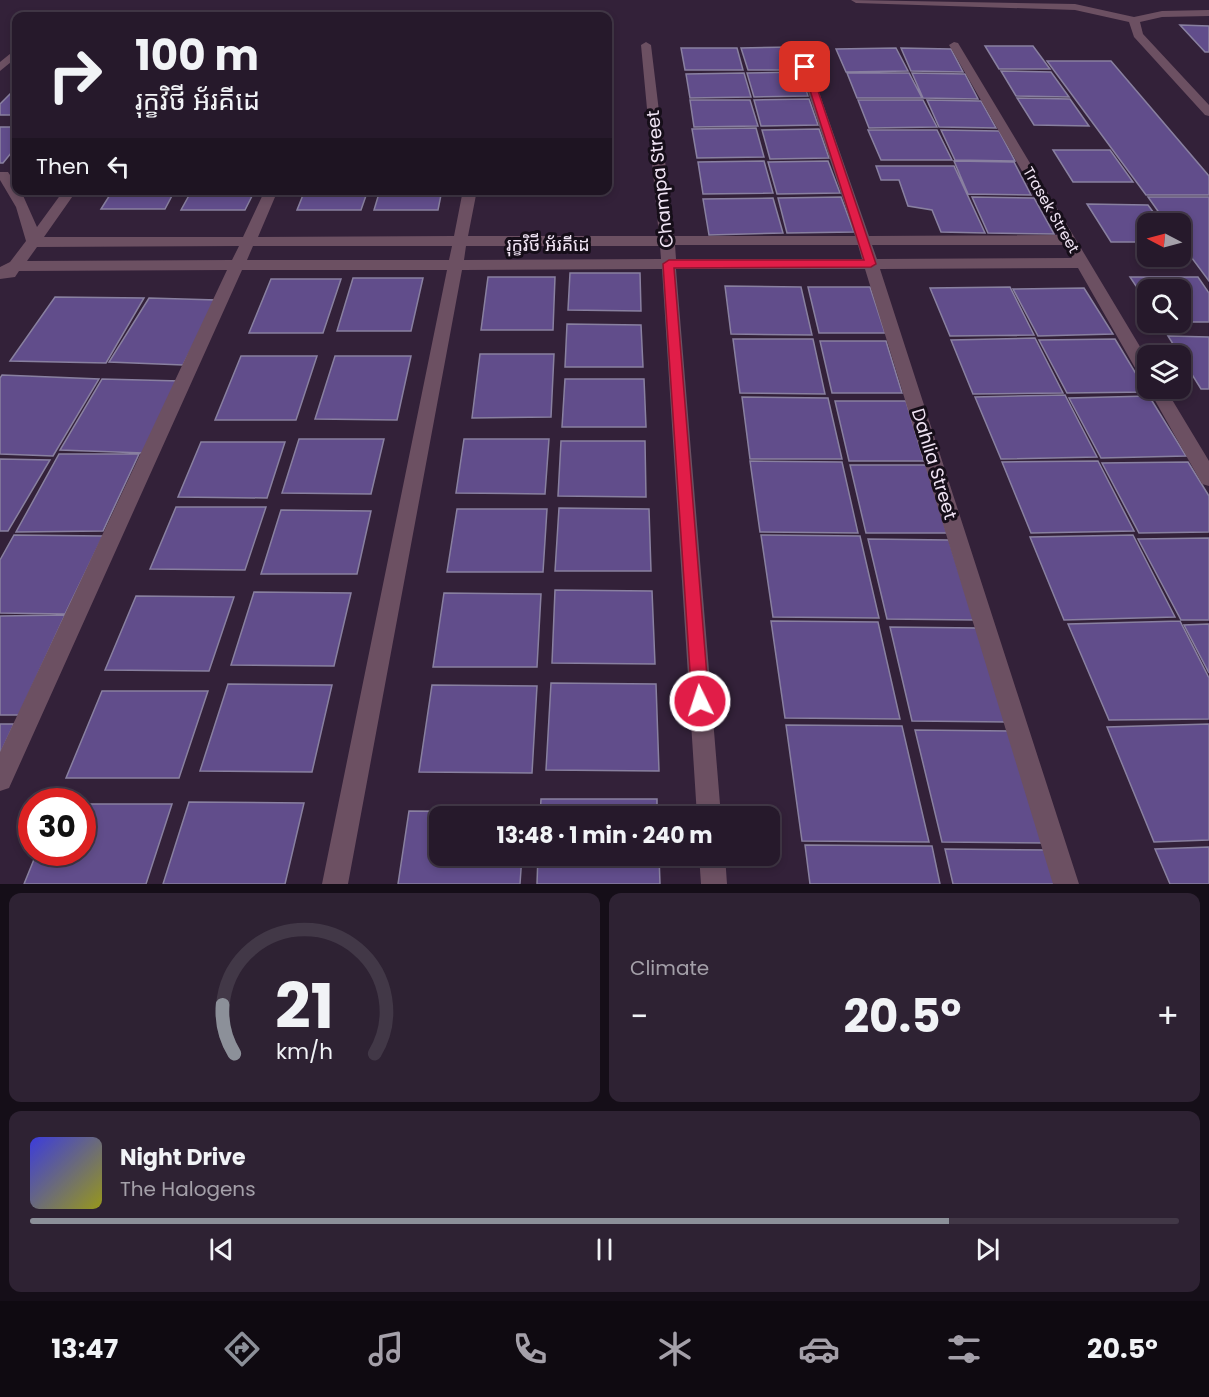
<!DOCTYPE html>
<html lang="en">
<head>
<meta charset="utf-8">
<style>
  body { margin:0; font-family:Poppins,"Noto Sans Khmer",sans-serif; background:#2e2233; color:#f1f3f6; height:100vh; display:flex; flex-direction:column; font-size:22px; white-space:nowrap }
  * { box-sizing:border-box; margin:0 }
  p { font-size:20px; color:#a4a0a9 }
  .icon { flex:none; width:33px; height:33px; fill:none; stroke:currentColor; stroke-width:2; stroke-linecap:round; stroke-linejoin:round }
  .map { position:relative; height:884px; overflow:hidden }
  .details { display:flex; flex-direction:column; gap:9px; padding:9px; background:#150e18; flex:1 }
  .details>* { flex:none }
  .hud { position:absolute; left:12px; top:12px; width:600px; height:183px; border-radius:12px; box-shadow:0 3px 9px #0003,0 0 0 2px #423847; background:#26192b; color:#f1f3f6; overflow:hidden }
  .needle { width:39px; rotate:276deg }
  .tools { position:absolute; left:1137px; top:213px; display:grid; gap:12px }
  .tools a { display:grid; place-items:center; width:54px; height:54px; border-radius:12px; background:#26192b; box-shadow:0 3px 9px #0003,0 0 0 2px #423847; font-size:30px }
  .speed { position:absolute; left:18px; top:788px; display:flex; gap:12px; font-size:30px; font-weight:700; text-align:center }
  .speed>* { display:grid; place-content:center; width:78px; height:78px; border-radius:50%; background:#26192b; box-shadow:0 3px 9px #0003,0 0 0 2px #423847; line-height:1 }
  .speed .limit { border:9px solid #d22; background:#fff; color:#111 }
  .pin { position:absolute; display:grid; place-items:center; width:51px; height:51px; color:#fff; margin:-26px; border-radius:12px; box-shadow:0 3px 9px #0006 }
  .me { position:absolute; width:66px; margin:-33px; rotate:356deg; stroke-linejoin:round; filter:drop-shadow(0 0 4px #0008) }
  .turn { display:flex; align-items:center; gap:21px; height:126px; padding:0 24px; font-size:27px }
  .turn .icon { width:78px; height:78px; stroke-width:2.5 }
  .turn b { display:block; font-size:42px; line-height:51px }
  .then { display:flex; align-items:center; height:57px; padding:0 24px; background:#0003; gap:12px; font-size:22px }
  .big { font-size:45px; font-weight:700; line-height:1.1 }
  .details .widget { flex:1; display:flex; flex-direction:column; justify-content:center; gap:9px; min-width:0; padding:0 21px; border-radius:12px; background:#2e2233 }
  .details .dial { align-items:center; gap:0 }
  .dial svg { height:156px; overflow:visible; fill:none; stroke:#423847; stroke-width:7; stroke-linecap:round; text-anchor:middle }
  .dial text { fill:#f1f3f6; stroke:none }
  .song { display:flex; align-items:center; gap:18px }
  .cover { width:72px; height:72px; border-radius:9px; background:linear-gradient(135deg,hsl(240 70% 55%),hsl(60 70% 35%)) }
  .played { height:6px; border-radius:3px; background:linear-gradient(90deg,#8c9099 80%,#423847 80%) }
  .keys { display:flex; justify-content:space-around; direction:ltr }
  .heat { display:flex; justify-content:space-between; align-items:center; font-size:33px; direction:ltr }
  .details .tiles { flex:1; display:grid; gap:9px; grid-template-columns:1fr 1fr }
  .widget:last-child { grid-column:span 2 }
  .trip { position:absolute; left:429px; top:806px; width:351px; height:60px; border-radius:12px; background:#26192b; box-shadow:0 3px 9px #0003,0 0 0 2px #423847; font-weight:700; line-height:60px; text-align:center }
  .menu { display:flex; height:96px; justify-content:space-around; align-items:center; background:#0f0a11; color:#a4a0a9 }
  .menu .icon { width:42px; height:42px }
  .menu .on { color:#8c9099 }
  .menu b { font-size:27px; color:#f1f3f6 }
  .map>svg:first-child { display:block }
</style>
</head>
<body>
<div class="map">
<svg width="1209" height="884" viewBox="0 0 1209 884">
  <rect width="100%" height="100%" fill="#332139"/>
  <path fill="#614d8b" stroke="#8980a0" stroke-width="1.5" d="M1180 25 1209 26V52H1205Z
    M985 46H1033L1050 69H999Z
    M792 47 800 70H748L741 48Z
    M681 48H737L743 70H685Z
    M896 48 908 71 846 72 836 49Z
    M901 48 951 49 963 72 911 71Z
    M1047 61H1111L1209 176V195H1146Z
    M1001 71 1051 72 1069 97 1016 96Z
    M800 72 808 96 754 97 747 73Z
    M744 73 751 97 690 98 686 74Z
    M847 73H909L922 98H857Z
    M912 73 965 74 978 99 923 98Z
    M11 93H16V115H0V104Z
    M1017 98 1070 99 1089 126 1034 125Z
    M809 99 818 125 761 126 754 100Z
    M690 100H750L758 126 694 127Z
    M858 100H923L937 127 869 128Z
    M927 100 981 101 996 128 939 127Z
    M0 127H16V147L3 163H0Z
    M756 128 764 157 697 158 692 129Z
    M819 129 829 158 770 159 762 130Z
    M868 130H937L952 160H881Z
    M941 130 999 131 1015 161 955 160Z
    M1053 150H1110L1133 182H1073Z
    M764 161 773 193 703 194 698 162Z
    M828 161 840 193 777 194 768 162Z
    M954 161 1014 162 1031 195 968 194Z
    M876 166H954L985 233 941 232 932 210 908 206 899 180H881Z
    M113 190H175L165 209H101Z
    M192 190H255L245 210H181Z
    M305 190H368L361 210H297Z
    M380 190H442L438 210H374Z
    M841 197 854 232 787 233 778 198Z
    M972 197 1034 198 1054 234 988 233Z
    M1148 197H1209V281L1180 242V224H1167Z
    M773 198 783 233 709 235 703 199Z
    M1087 204 1148 205 1162 224H1148V242H1111Z
    M570 273H640L641 311 568 310Z
    M488 277H555L553 330H481Z
    M1130 277H1198L1209 293V322H1180V290H1148V304Z
    M353 278H423L411 331H337Z
    M271 279H341L323 333H249Z
    M725 286 801 287 812 335 731 334Z
    M808 287H870L885 333H819Z
    M1010 287 1034 335 950 336 930 288Z
    M1084 288 1113 334 1038 336 1013 289Z
    M55 297 144 298 106 363 10 361Z
    M149 298 216 300 183 365 109 362Z
    M567 324 641 325 643 367H565Z
    M1168 336 1209 337V389H1201Z
    M1035 338 1063 393 973 394 951 340Z
    M733 339H813L825 394 740 393Z
    M1115 339 1147 392 1067 393 1039 340Z
    M820 341H886L902 393H832Z
    M480 354H554L551 417 472 418Z
    M241 356H317L296 420H215Z
    M335 356H411L397 420 315 419Z
    M2 375 99 379 53 456 0 454V378Z
    M102 379 180 381 144 453 60 450Z
    M565 379H644L646 427H562Z
    M1065 395 1097 457 1001 459 975 397Z
    M1149 396 1186 456 1101 458 1069 398Z
    M742 397 828 398 842 459H750Z
    M835 401H906L924 461H849Z
    M299 439H384L371 494 282 493Z
    M464 439H549L545 494 456 493Z
    M561 441H645L646 497 558 496Z
    M201 442H285L267 498 178 497Z
    M59 454H139L103 531 16 532Z
    M0 459 50 460 8 531H0Z
    M750 461 842 462 858 533 760 532Z
    M1098 461 1134 531 1031 533 1002 462Z
    M1188 462 1209 496V532L1139 533 1102 463Z
    M850 465H926L947 533H866Z
    M176 507H266L245 570 150 569Z
    M559 508 649 509 651 571H555Z
    M457 509H547L543 572H447Z
    M281 510 371 511 357 574H261Z
    M14 535 103 536 65 614 0 613V560Z
    M761 535 860 536 879 618 773 617Z
    M1133 535 1175 617 1064 620 1030 537Z
    M1209 538V620H1181L1138 539Z
    M868 539 949 540 974 620 887 619Z
    M555 590 652 591 655 664 552 663Z
    M254 592 351 593 334 666 231 665Z
    M444 593 541 594 537 667H433Z
    M136 596 234 597 209 671 105 670Z
    M65 615 19 715H0V616Z
    M771 621 878 622 900 719 785 718Z
    M1180 621 1209 678V719L1109 720 1068 624Z
    M1209 624V673L1184 625Z
    M890 627 978 628 1007 722 912 721Z
    M551 683 656 684 659 771 546 770Z
    M228 684 332 685 312 772 200 771Z
    M432 685 537 686 532 773 419 772Z
    M102 691H208L179 778H66Z
    M0 724H14L0 754Z
    M1209 724V840L1154 842 1107 727Z
    M786 725 902 726 929 842 802 841Z
    M915 730 1011 731 1046 843 942 842Z
    M541 799H657V816H540Z
    M189 802 304 803 285 884H163Z
    M82 804H172L146 884H24L37 852H82Z
    M409 811 525 812V816H440V855H522L520 884H398Z
    M805 845 932 846 940 884H810Z
    M1209 847V884H1170L1155 849Z
    M945 849 1049 850 1059 884H953Z
    M538 855H659L660 884H537Z"/>
  <g fill="none" stroke-linecap="round" stroke-linejoin="round">
    <path fill="#6c5062" fill-rule="evenodd" d="M851 0 1075 4 1134 17 1162 11 1209 10V16L1162 17 1140 22 1143 34 1209 105V116L1205 115 1134 37 1129 22 1075 10 856 3Z
      M646 42 651 45 674 236H855L793 46 798 43 803 46 869 236 1059 235 949 45 954 42 958 43 1148 360V381L1142 380 1078 268 880 269 1079 884H1053L865 269H676L721 816H697L662 269 462 270 348 884H322L447 270H242L9 788 0 791V752L227 270 19 271 15 277 0 279V267L10 262 26 241 16 207 0 180V172H8L16 184V190L21 191 37 227 64 190H77L44 237H243L265 190H278L258 237 454 236 463 190H477L468 236H659L641 45ZM675 245H858L862 259H676ZM872 245H1064L1072 258 877 259ZM239 246 232 260 27 261 37 247ZM253 246H452L449 260H247ZM466 246H660L661 259 464 260Z
      M16 49V58L0 71V62Z
      M1148 388H1165L1209 461V486L1202 484Z
      M699 855H725L727 884H701Z"/>
  </g>
  <path fill="#e11d48" stroke="#92132f" stroke-width="1.5" d="M802 65 810 67 876 264 871 267 674 268 709 701 707 707 700 710 694 707 692 701 663 264 669 260H864Z"/>
  <g text-anchor="middle" stroke-width="6" stroke-linejoin="round" paint-order="stroke">
    <g font-size="15" fill="#f0e4f4" stroke="#160e19">
      <text transform="translate(1051 210) rotate(60)" y="5">Trasek Street</text>
    </g>
    <g font-size="18" fill="#f0e4f4" stroke="#160e19">
      <text transform="translate(660 179) rotate(-96)" y="6">Champa Street</text>
      <text x="548" y="251">រុក្ខវិថី អ័រគីដេ</text>
      <text transform="translate(934 464) rotate(73)" y="6">Dahlia Street</text>
    </g>
  </g>
</svg>
<div class="tools">
<a><svg class="needle" viewBox="-14 -14 28 28"><path d="M0-13l5 13h-10z" fill="#e53935"/><path d="M0 13l5-13h-10z" fill="#a4a0a9"/></svg></a>
<a><svg class="icon" aria-label="search" viewBox="0 0 24 24"><circle cx="10" cy="10" r="6"/><path d="M15 15l6 6"/></svg></a>
<a><svg class="icon" aria-label="layers" viewBox="0 0 24 24"><path d="M12 4l9 5-9 5-9-5zM3 14l9 5 9-5"/></svg></a>
</div>
<div class="speed"><div class="limit">30</div></div>
<div class="pin" style="left:805px;top:67px;background:#d93025"><svg class="icon" aria-label="arrive" viewBox="0 0 24 24"><path d="M6 21V4h12l-3 4 3 4H6"/></svg></div>
<svg class="me" style="left:700px;top:701px" viewBox="-20 -20 40 40"><circle r="17" fill="#e11d48" stroke="#fff" stroke-width="3"/><path d="M0-11L8 9 0 5-8 9z" fill="#fff"/></svg>
<div class="trip">13:48 · 1 min · 240 m</div>
<div class="hud">
<div class="turn"><svg class="icon" aria-label="right" viewBox="0 0 24 24"><path d="M7 20v-9h11M14 6l5 5-5 5"/></svg><div><b>100 m</b>រុក្ខវិថី អ័រគីដេ</div></div>
<div class="then">Then<svg class="icon" aria-label="left" viewBox="0 0 24 24"><path d="M17 20v-9H6M10 6l-5 5 5 5"/></svg></div>
</div>
</div>
<section class="details">
<div class="tiles">
<div class="widget dial"><svg viewBox="0 0 100 80">
<path d="M14 69A42 42 0 1 1 86 69"/>
<path d="M14 69A42 42 0 0 1 8 44" stroke="#8c9099"/>
<text x="50" y="56" font-size="32" font-weight="700">21</text>
<text x="50" y="72" font-size="11">km/h</text>
</svg></div>
<div class="widget"><p>Climate</p>
<div class="heat"><a>−</a><b class="big">20.5°</b><a>+</a></div>
</div>
<div class="widget">
<div class="song"><i class="cover"></i><div><b>Night Drive</b><p>The Halogens</p></div></div>
<div class="played"></div>
<div class="keys"><svg class="icon" aria-label="previous" viewBox="0 0 24 24"><path d="M18 5L8 12l10 7zM5 5v14"/></svg><svg class="icon" aria-label="pause" viewBox="0 0 24 24"><path d="M8 5v14M16 5v14"/></svg><svg class="icon" aria-label="next" viewBox="0 0 24 24"><path d="M6 5l10 7-10 7zM19 5v14"/></svg></div>
</div>
</div>
</section>
<nav class="menu">
<b>13:47</b>
<svg class="icon on" aria-label="directions" viewBox="0 0 24 24"><path d="M12 3l9 9-9 9-9-9zM9 14v-3h6M13 9l2 2-2 2"/></svg>
<svg class="icon" aria-label="music" viewBox="0 0 24 24"><path d="M9 18V5l10-2v13"/><circle cx="6" cy="18" r="3"/><circle cx="16" cy="16" r="3"/></svg>
<svg class="icon" aria-label="phone" viewBox="0 0 24 24"><path d="M5 4h4l2 5-3 2q2 4 5 5l2-3 5 2v4C11 20 4 13 5 4z"/></svg>
<svg class="icon" aria-label="climate" viewBox="0 0 24 24"><path d="M12 3v18M4 7l16 10M4 17L20 7"/></svg>
<svg class="icon" aria-label="car" viewBox="0 0 24 24"><path d="M5 17H2v-5l4-1 3-4h7l3 4 3 1v5h-3M9 17h6M6 11h13"/><circle cx="7" cy="17" r="2"/><circle cx="17" cy="17" r="2"/></svg>
<svg class="icon" aria-label="filters" viewBox="0 0 24 24"><path d="M4 7h16M4 17h16"/><circle cx="9" cy="7" r="2"/><circle cx="15" cy="17" r="2"/></svg>
<b>20.5°</b>
</nav>
</body>
</html>
